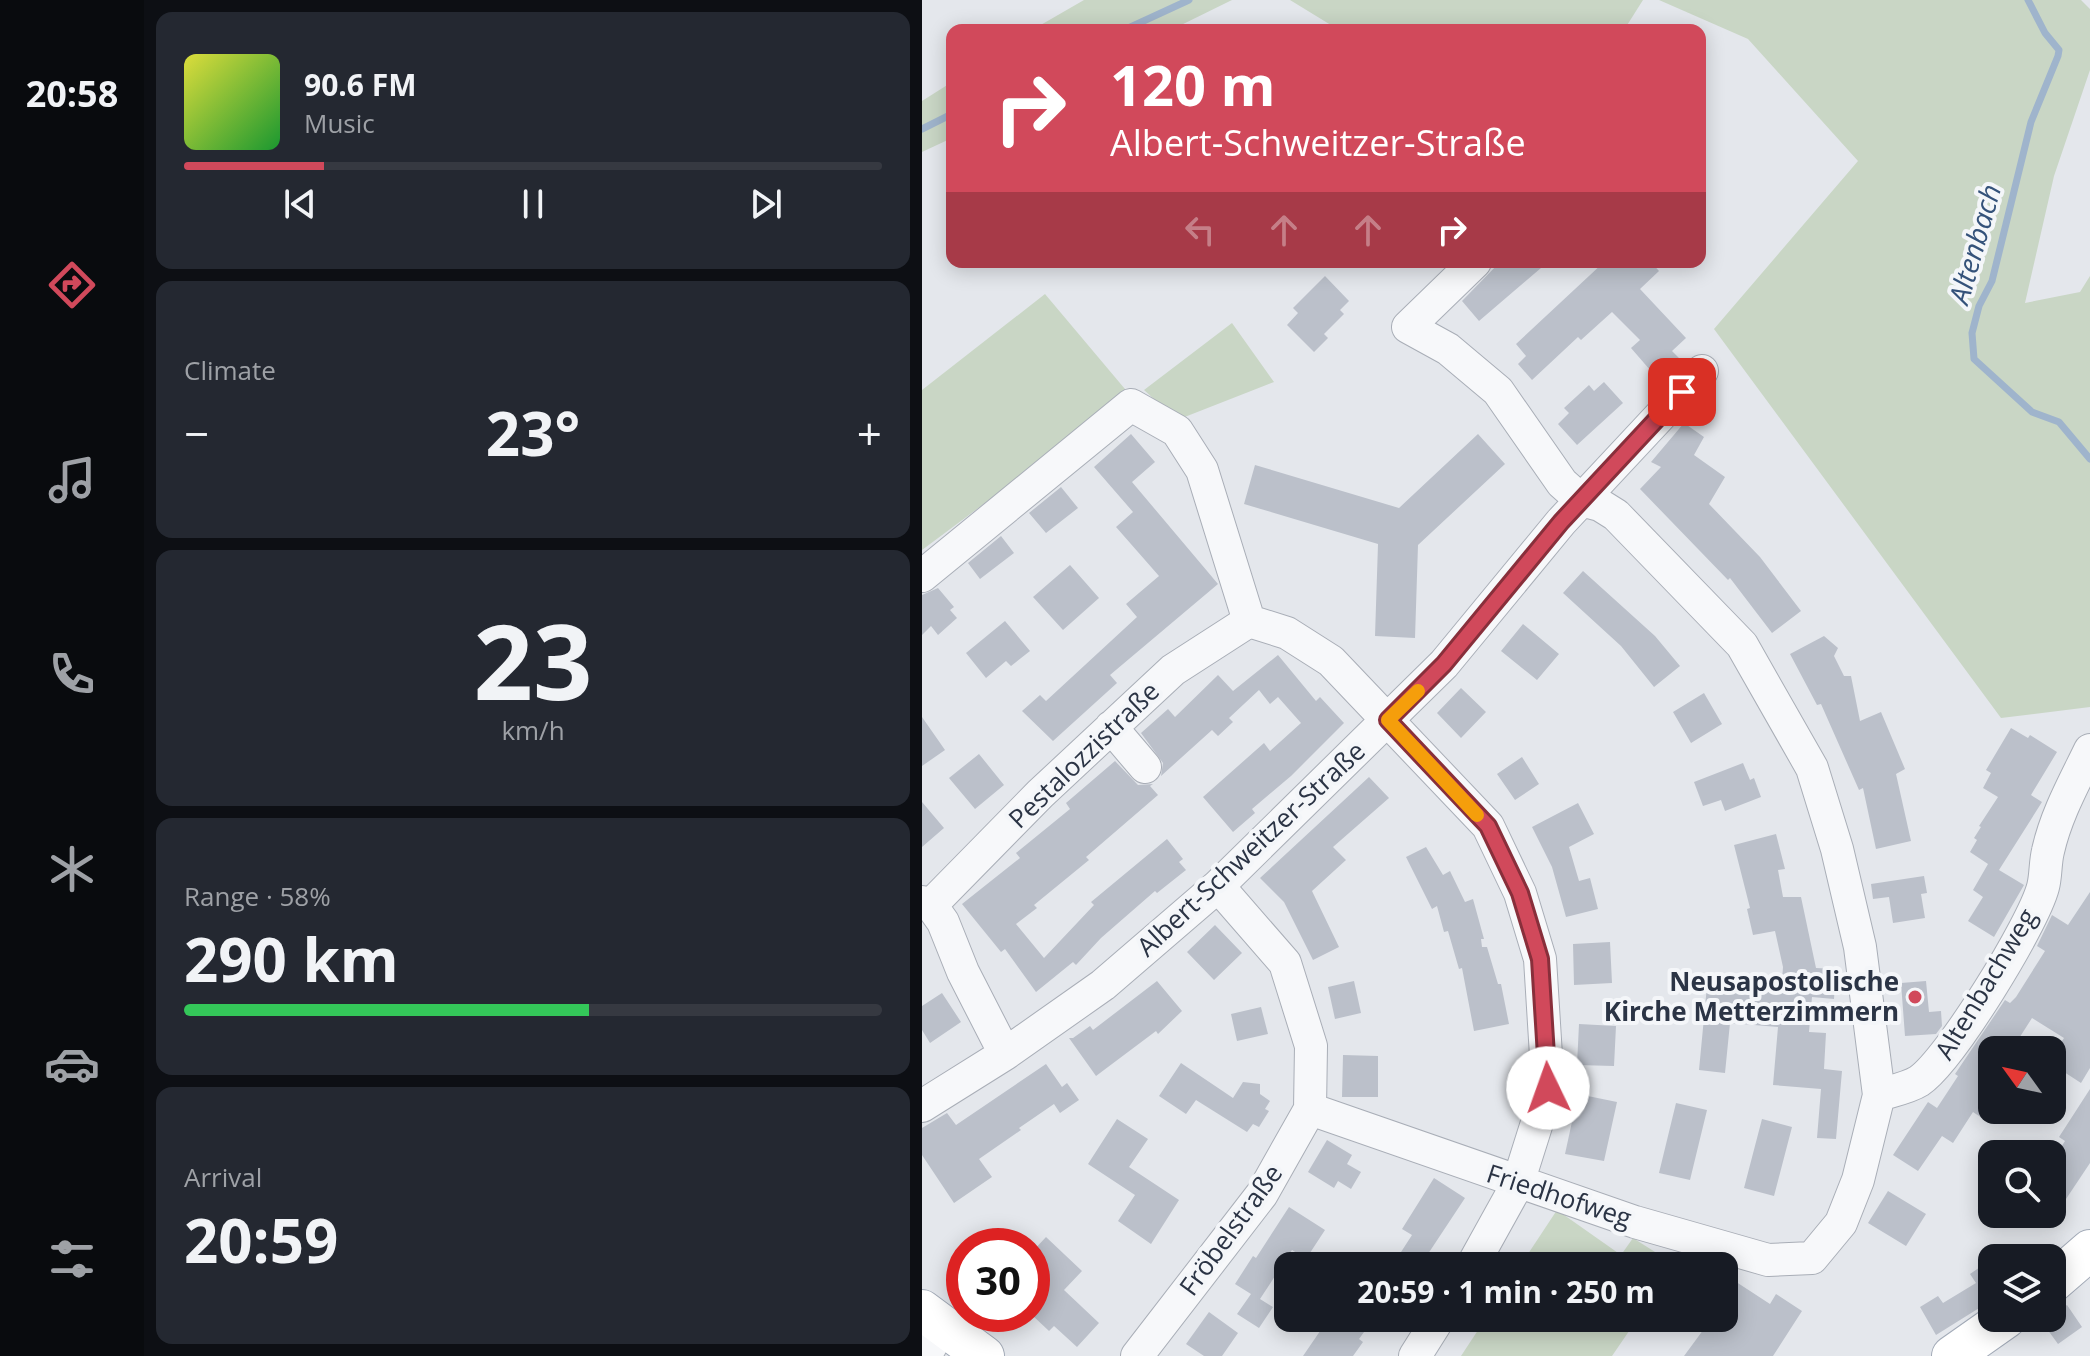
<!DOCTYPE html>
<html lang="en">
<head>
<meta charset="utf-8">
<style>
  body { margin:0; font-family:"Open Sans",sans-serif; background:#242831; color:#f1f3f6; height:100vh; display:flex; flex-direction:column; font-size:30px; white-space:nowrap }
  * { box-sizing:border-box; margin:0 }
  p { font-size:26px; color:#9ea1a6 }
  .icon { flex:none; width:44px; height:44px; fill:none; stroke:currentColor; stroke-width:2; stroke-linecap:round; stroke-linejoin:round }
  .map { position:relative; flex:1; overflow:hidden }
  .side { display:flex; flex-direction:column; gap:12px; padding:12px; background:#0d0f14; width:778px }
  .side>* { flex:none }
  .guide { position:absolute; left:24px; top:24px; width:760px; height:244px; border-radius:16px; box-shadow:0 4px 20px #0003; background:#d1495b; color:#fff; overflow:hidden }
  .needle { width:52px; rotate:303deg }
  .tools { position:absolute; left:1056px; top:1036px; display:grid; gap:16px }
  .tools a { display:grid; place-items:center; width:88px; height:88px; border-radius:16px; background:#171b24; box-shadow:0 4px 20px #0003; font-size:40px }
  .speed { position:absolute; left:24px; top:1228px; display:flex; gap:16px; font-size:40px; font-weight:700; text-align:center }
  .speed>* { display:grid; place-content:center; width:104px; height:104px; border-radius:50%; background:#171b24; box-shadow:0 4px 20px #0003; line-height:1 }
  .speed .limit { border:12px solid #d22; background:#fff; color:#111 }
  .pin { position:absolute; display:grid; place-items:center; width:68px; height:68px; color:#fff; margin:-34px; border-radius:16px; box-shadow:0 4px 12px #0006 }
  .me { position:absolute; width:88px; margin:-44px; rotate:357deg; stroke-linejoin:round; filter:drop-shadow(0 0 6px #0008) }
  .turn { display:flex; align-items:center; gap:28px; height:168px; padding:0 32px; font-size:36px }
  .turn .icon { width:104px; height:104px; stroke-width:2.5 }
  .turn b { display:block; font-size:56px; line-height:68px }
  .lanes { display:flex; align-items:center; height:76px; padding:0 32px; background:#0003; justify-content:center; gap:40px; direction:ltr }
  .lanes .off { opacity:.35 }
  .big { font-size:60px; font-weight:700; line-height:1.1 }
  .side .tile { flex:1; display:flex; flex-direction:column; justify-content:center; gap:12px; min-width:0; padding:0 28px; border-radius:16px; background:#242831 }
  .side .dial { align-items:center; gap:0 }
  .dial b { font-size:104px; line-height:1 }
  .song { display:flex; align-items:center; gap:24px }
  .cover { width:96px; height:96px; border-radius:12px; background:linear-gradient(135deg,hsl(60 70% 55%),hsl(130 70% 35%)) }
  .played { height:8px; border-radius:4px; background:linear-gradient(90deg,#d1495b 20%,#363941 20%) }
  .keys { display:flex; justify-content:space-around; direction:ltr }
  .heat { display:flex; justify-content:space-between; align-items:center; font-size:44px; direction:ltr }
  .charge { height:12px; border-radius:6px; background:linear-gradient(90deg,#34c759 58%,#363941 0) }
  .trip { position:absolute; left:352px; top:1252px; width:464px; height:80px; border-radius:16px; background:#171b24; box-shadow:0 4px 20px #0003; font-weight:700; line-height:80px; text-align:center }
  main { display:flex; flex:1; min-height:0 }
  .tabs { display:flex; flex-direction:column; width:144px; justify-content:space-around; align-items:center; background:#090b0e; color:#9ea1a6 }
  .tabs .icon { width:56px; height:56px }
  .tabs .on { color:#d1495b }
  .tabs b { font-size:36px; color:#f1f3f6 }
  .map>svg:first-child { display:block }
</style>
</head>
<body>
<main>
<nav class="tabs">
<b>20:58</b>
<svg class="icon on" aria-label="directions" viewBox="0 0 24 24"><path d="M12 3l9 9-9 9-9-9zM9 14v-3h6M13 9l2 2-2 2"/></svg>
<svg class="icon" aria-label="music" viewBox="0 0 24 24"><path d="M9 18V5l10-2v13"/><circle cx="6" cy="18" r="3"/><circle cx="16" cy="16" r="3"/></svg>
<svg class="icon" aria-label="phone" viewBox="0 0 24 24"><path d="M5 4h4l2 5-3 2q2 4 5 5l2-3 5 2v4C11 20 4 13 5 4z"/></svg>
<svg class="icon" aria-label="climate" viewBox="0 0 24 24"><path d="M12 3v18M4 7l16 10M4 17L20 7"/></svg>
<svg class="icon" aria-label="car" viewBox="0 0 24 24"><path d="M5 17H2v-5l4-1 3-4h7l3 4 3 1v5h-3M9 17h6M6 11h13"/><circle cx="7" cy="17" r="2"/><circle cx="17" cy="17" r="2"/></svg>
<svg class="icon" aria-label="filters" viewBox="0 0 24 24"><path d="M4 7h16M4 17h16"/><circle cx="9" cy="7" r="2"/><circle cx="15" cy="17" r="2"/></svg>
</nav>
<section class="side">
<div class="tile">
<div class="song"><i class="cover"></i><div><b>90.6 FM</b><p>Music</p></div></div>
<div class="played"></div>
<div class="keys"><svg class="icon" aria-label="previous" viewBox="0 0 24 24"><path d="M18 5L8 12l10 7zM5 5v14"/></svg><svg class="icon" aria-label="pause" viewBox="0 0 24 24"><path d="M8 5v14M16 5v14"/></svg><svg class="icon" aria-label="next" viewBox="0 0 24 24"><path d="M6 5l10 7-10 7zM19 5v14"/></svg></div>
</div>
<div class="tile"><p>Climate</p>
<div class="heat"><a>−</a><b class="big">23°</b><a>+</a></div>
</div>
<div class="tile dial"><b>23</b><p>km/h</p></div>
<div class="tile"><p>Range · 58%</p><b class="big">290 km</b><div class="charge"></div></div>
<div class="tile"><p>Arrival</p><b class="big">20:59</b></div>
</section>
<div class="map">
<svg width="1168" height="1356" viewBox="0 0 1168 1356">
  <rect width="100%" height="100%" fill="#e4e7ec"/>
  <path fill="#c9d6c5" d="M162 0H310L249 30H110Z
    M368 0H721L702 30H417Z
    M737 0H1159L1168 9V70L1132 176 1103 303 1158 292 1168 276V707L1079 718 792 329 936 161 826 39Z
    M30 82V138L0 152V101Z
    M123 294 208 395 0 550V390Z
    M310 323 352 382 255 420 222 390Z
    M635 1210 699 1255 711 1238 752 1264 598 1266Z
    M564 1318H716L690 1356H539Z"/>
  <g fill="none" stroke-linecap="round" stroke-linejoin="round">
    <path stroke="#9fb4cc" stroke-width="7" d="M1106 0 1123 33 1137 50 1136 56 1109 122 1070 281 1057 306 1050 333 1052 359 1110 412 1137 422 1168 459
      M202 30 267 0
      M0 129 30 114"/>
  </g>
  <path fill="#bbc0ca" d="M578 262H626L557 321 540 301Z
    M682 262H729L737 271 718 289 764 338 750 351 757 358 735 378 709 348 718 340 690 312 659 340 656 337 610 380 596 364 604 356 594 344Z
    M403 276 427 301 418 310 422 314 402 334 406 338 392 352 365 325 376 313 371 308Z
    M682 382 701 403 655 445 636 424 647 413 642 408 667 385 672 391Z
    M762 423 782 437 772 455 803 477 787 504 838 557 879 611 850 633 808 578 806 580 718 489 739 467 729 462Z
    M209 434 233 462 210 482 296 584 188 675 195 683 131 741 100 711 118 695 124 701 215 617 204 604 237 576 194 527 211 512 172 467Z
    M556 434 583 464 496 545 493 638 453 636 456 544 322 504 333 465 477 508Z
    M139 487 156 508 124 533 107 513Z
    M79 536 92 553 58 579 46 563Z
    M148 565 177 598 141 630 111 597Z
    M661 571 733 636 758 666 732 687 699 646 641 593Z
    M16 588 32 607 28 610 35 618 16 635 9 626 0 635V595Z
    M83 621 108 651 89 666 84 661 64 678 44 653Z
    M601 624 637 654 615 680 579 651Z
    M902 636 916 648 912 656 922 676H929L938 721 959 712 983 769 974 774 989 841 954 849 941 788 937 790 899 704 895 705 868 654Z
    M356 655 394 701 398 697 422 723 369 776 330 809 333 813 311 832 281 797 342 743 348 751 379 723 356 697 348 704 337 690 307 718 311 722 296 736 290 730 239 776 241 763 219 733 246 709 253 717 296 675 311 691Z
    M539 688 564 712 539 738 515 713Z
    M782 693 800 724 769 743 751 712Z
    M0 717 23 750 0 766Z
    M1089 728 1106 738 1108 735 1135 752 1109 795 1120 802 1077 870 1102 885 1072 937 1046 921 1061 897 1051 890 1066 864 1048 852 1055 840 1052 838 1059 827 1057 826 1076 797 1061 788 1069 773 1064 770Z
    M57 754 82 785 53 809 27 778Z
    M600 757 617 784 593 800 575 774Z
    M193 761 216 785 231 784 228 786 236 795 164 857 167 860 112 905 115 908 94 924 122 958 172 905 169 902 245 839 261 859 257 862 264 870 235 893 233 891 179 938 154 965 151 962 114 992 83 949 79 952 40 904 98 858 94 853 148 809 144 803Z
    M821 763 828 780 832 778 839 797 803 811 799 800 781 806 772 782Z
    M447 777 467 798 411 847 424 860 390 891 417 947 391 960 362 902 338 878Z
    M0 802 22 828 0 847Z
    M656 803 672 834 647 847 657 881 668 878 676 909 644 917 630 867 610 827Z
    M854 834 863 869 856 870 861 897H879L894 968 914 969 912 999 890 997 887 1032 904 1033 902 1069 920 1071 914 1139 895 1138 899 1089 851 1085 856 1027 808 1023 803 1073 777 1070 785 986 859 993 861 967 853 931 831 935 825 909 828 908 812 845Z
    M504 847 521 875 528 871 543 902 551 899 562 939H559L560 947H565L576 984H579L587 1024 552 1031 540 968 537 969 526 931 522 932 515 906 510 909 484 857Z
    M1002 876 1005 893 999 894 1003 918 971 923 967 897 951 899 949 884Z
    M1168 892V1068L1159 1083 1139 1070 1143 1064 1130 1056 1142 1038 1110 1018 1094 1043 1084 1036 1075 1050H1070V1103L1060 1118 1051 1112 1031 1143 1020 1136 996 1171 971 1155 1006 1102 1015 1108 1036 1076 1033 1074 1083 1000 1088 1003 1094 997 1123 951 1115 946 1130 915 1146 925Z
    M293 925 320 953 292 980 265 952Z
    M688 942 690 983 652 985 651 944Z
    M235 981 260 1011 236 1034 234 1031 174 1076 147 1038H151L168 1026 171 1030Z
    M432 981 439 1013 413 1019 406 987Z
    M1004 981 1007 1012 1019 1011 1020 1026 1014 1034 983 1036 979 983Z
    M20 993 39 1022 8 1043 0 1030V1006Z
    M339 1007 346 1034 315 1041 309 1014Z
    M657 1024 694 1026 692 1066 655 1065Z
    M421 1055 456 1056V1097H420Z
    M259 1063 311 1098 321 1082 338 1084V1094L348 1101 343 1109 347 1111 337 1127 331 1124 325 1132 274 1100 264 1114 237 1096Z
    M124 1064 140 1087 145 1083 157 1100 138 1113 132 1104 97 1128 99 1130 57 1159 70 1177 32 1203 0 1155V1128L25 1113 34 1125Z
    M1168 1089V1163L1130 1220V1161L1143 1141 1137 1137Z
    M656 1094 695 1102 682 1161 643 1154Z
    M754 1103 785 1110 768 1180 737 1173Z
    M195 1119 226 1139 207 1167 257 1200 229 1244 196 1221 213 1195 166 1164Z
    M840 1119 870 1127 852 1196 822 1188Z
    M405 1140 430 1155 425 1164 439 1172 429 1189 416 1181 412 1188 386 1172Z
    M512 1178 543 1198 498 1266H470L490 1235 480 1229Z
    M966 1191 1004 1214 984 1246 946 1223Z
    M367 1207 403 1230 384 1259 370 1250 338 1299 351 1307 337 1328 315 1314 329 1294 313 1284 331 1256 334 1258Z
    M124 1237 160 1271 142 1290 177 1323 155 1347 132 1326 127 1331 110 1315V1252Z
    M1070 1259V1300L1014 1335 998 1307 1016 1296 1021 1303 1054 1283 1048 1274Z
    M802 1274 848 1304 854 1294 880 1311 851 1356H762L790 1318H802Z
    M1145 1305 1160 1327 1136 1344 1120 1322 1130 1318V1315Z
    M287 1312 316 1333 300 1356H282L264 1344Z
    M407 1318H452L437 1339 441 1342 431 1356H381Z"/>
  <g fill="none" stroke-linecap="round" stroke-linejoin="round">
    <g stroke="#a9aeb7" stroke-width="34">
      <path id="minor" d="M0 576 209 405 255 431 280 470 327 621
        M189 727 223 767
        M0 902 9 905 21 922 41 972 83 1054
        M9 905 118 794 251 670 327 621 365 633 409 661 566 826 598 893 618 959 626 1088 596 1183 550 1266
        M957 1095C969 1091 986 1088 997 1081 1028 1060 1111 925 1121 887 1124 876 1123 863 1126 851 1134 815 1152 783 1168 750
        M0 1106 83 1054 181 985 296 886 522 664 639 522 780 371
        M388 1109 713 1222 846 1260 890 1258 919 1223 936 1180 957 1095 938 947 915 849 890 768 820 645 694 515 678 505 659 500 640 483 576 391 526 349 486 327 553 262
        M3 1356 21 1325
        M215 1356 340 1194 388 1109 389 1046 363 963 296 886
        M493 1356 517 1318"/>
    </g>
    <g stroke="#a3abb8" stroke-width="42">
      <path id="major" d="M1130 1283 1168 1250
        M0 1310 62 1356
        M1030 1356 1084 1318"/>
    </g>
    <use href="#minor" stroke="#f7f8fa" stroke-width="32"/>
    <use href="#major" stroke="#fff" stroke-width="40"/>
  </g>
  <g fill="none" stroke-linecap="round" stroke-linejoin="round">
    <g stroke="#882f3b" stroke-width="20">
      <path id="route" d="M626 1088 618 959 598 893 566 826 466 720 522 664 639 522 760 392"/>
    </g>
    <use href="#route" stroke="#d1495b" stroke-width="14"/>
    <path stroke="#f59e0b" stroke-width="14" d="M496 691 466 720 555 815"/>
  </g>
  <circle fill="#d1495b" stroke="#f4f6f9" stroke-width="3" cx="993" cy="997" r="8"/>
  <g text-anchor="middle" stroke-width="8" stroke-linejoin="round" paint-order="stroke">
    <g font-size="26" fill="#2b3445" stroke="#f4f6f9">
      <text transform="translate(162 755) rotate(-44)" y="9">Pestalozzistraße</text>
      <text transform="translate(329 849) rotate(-43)" y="9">Albert-Schweitzer-Straße</text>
      <text transform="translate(1064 984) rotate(-59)" y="9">Altenbachweg</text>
      <text transform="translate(637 1196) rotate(18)" y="9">Friedhofweg</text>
      <text transform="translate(309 1230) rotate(-54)" y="9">Fröbelstraße</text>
    </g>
    <g font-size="26" font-weight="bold" fill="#2b3445" stroke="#f4f6f9" text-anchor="end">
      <text x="977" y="991">Neusapostolische<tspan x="977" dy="30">Kirche Metterzimmern</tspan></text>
    </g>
    <g font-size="28" font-style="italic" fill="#34527a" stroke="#f4f6f9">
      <text transform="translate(1053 244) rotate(-74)" y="10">Altenbach</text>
    </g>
  </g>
</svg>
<div class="tools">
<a><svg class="needle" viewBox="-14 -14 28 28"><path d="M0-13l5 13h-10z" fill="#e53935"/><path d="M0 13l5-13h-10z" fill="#9ea1a6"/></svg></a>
<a><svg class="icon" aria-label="search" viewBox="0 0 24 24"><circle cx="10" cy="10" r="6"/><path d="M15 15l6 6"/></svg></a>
<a><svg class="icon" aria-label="layers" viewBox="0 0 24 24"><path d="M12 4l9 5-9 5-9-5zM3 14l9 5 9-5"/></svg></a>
</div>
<div class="speed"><div class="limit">30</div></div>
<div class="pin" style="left:760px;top:392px;background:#d93025"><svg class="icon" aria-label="arrive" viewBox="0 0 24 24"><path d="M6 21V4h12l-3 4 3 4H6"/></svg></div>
<svg class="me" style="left:626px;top:1088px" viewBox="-20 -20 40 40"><circle r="19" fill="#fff"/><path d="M0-13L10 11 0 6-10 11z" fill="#d1495b"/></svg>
<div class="trip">20:59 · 1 min · 250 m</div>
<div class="guide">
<div class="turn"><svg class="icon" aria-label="right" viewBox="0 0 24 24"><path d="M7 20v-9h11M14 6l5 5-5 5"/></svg><div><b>120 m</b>Albert-Schweitzer-Straße</div></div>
<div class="lanes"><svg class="icon off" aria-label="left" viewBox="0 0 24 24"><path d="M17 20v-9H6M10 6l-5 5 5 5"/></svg><svg class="icon off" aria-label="ahead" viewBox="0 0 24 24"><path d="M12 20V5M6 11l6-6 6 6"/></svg><svg class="icon off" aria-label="ahead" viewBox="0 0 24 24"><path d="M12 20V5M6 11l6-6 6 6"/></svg><svg class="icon" aria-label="right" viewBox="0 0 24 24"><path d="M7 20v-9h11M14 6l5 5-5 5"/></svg></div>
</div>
</div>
</main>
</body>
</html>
